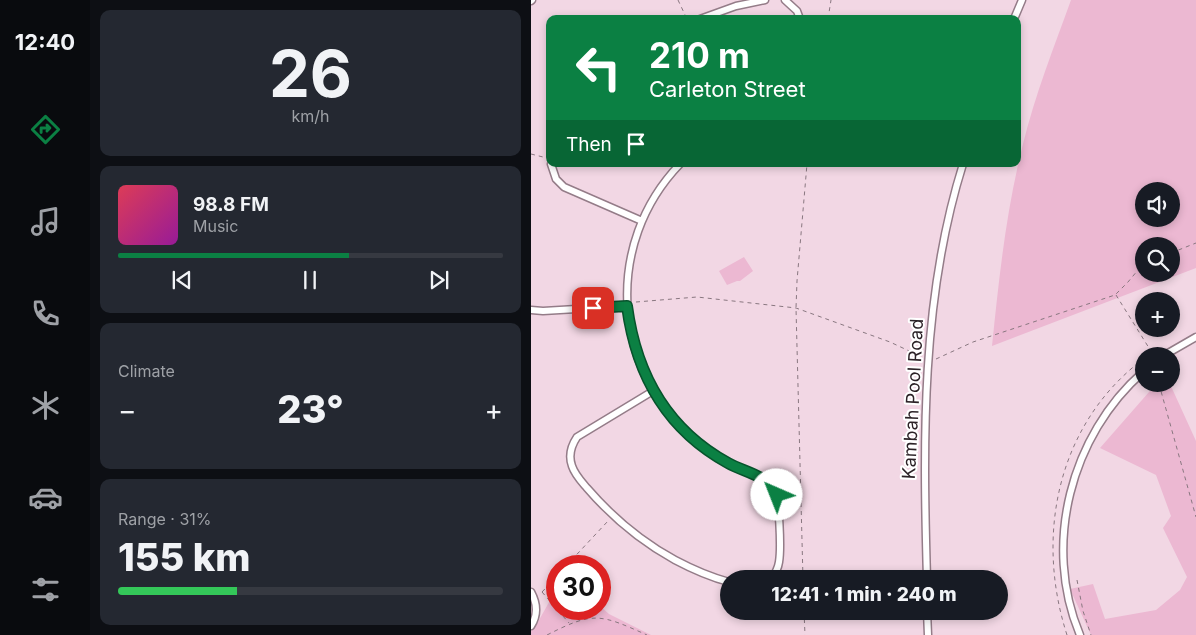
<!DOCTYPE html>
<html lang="en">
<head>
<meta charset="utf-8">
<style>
  body { margin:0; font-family:Inter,sans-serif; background:#242831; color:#f1f3f6; height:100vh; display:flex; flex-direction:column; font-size:19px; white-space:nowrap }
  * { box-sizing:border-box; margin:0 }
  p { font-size:16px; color:#9ea1a6 }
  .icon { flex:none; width:28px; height:28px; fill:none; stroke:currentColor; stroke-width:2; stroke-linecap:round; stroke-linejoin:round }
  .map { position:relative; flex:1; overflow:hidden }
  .details { display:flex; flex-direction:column; gap:10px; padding:10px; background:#0d0f14; width:441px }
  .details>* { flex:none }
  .guide { position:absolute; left:15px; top:15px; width:475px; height:152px; border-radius:10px; box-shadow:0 2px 8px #0003; background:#0b8043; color:#fff; overflow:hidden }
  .tools { position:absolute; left:604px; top:182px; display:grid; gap:10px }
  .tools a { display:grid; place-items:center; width:45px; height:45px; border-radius:50%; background:#171b24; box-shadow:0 2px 8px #0003; font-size:25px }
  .speed { position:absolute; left:15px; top:555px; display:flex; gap:10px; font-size:25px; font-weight:700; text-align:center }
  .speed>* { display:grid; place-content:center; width:65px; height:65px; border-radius:50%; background:#171b24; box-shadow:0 2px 8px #0003; line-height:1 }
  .speed .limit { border:8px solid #d22; background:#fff; color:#111 }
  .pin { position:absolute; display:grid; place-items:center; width:42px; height:42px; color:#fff; margin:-21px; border-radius:10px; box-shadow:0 2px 8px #0006 }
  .me { position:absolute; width:55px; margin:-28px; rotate:316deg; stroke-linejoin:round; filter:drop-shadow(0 0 4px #0008) }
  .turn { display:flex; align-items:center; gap:18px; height:105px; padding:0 20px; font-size:22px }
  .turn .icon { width:65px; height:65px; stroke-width:2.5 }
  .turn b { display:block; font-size:35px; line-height:42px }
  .then { display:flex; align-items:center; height:48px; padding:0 20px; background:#0003; gap:10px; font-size:19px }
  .big { font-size:38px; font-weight:800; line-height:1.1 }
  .details .tile { flex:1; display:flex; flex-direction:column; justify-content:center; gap:8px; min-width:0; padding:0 18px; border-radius:10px; background:#242831 }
  .details .dial { align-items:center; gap:0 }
  .dial b { font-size:65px; line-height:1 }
  .song { display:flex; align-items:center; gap:15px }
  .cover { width:60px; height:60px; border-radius:8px; background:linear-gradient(135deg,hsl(350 70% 55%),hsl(300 70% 35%)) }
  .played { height:5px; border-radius:2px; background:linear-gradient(90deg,#0b8043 60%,#363941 60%) }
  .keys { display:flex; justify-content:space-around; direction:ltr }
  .heat { display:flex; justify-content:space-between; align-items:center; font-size:28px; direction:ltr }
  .charge { height:8px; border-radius:4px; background:linear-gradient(90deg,#34c759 31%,#363941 0) }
  .trip { position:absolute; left:189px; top:570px; width:288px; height:50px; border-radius:25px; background:#171b24; box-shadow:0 2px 8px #0003; font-weight:800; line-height:50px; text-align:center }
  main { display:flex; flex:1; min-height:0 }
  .tab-bar { display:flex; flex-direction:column; width:90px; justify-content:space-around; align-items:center; background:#090b0e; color:#9ea1a6 }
  .tab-bar .icon { width:35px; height:35px }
  .tab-bar .active { color:#0b8043 }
  .tab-bar b { font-size:22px; color:#f1f3f6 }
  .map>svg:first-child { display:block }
</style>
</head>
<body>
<main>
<nav class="tab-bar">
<b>12:40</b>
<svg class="icon active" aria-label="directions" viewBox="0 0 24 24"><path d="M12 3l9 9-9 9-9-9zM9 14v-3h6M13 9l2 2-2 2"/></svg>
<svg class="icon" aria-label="music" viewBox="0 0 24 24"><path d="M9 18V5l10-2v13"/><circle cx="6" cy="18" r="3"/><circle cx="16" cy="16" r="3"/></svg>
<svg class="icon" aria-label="phone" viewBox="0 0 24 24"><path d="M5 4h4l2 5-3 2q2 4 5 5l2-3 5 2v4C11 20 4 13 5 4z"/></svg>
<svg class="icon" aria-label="climate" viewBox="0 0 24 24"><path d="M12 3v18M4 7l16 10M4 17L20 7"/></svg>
<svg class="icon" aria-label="car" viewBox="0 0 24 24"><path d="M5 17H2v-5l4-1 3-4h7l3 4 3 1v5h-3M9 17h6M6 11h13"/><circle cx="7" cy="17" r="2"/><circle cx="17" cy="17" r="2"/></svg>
<svg class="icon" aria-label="filters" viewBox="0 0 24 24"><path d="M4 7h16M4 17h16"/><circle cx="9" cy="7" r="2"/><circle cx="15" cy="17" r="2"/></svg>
</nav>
<section class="details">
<div class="tile dial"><b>26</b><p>km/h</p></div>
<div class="tile">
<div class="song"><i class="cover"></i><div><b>98.8 FM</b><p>Music</p></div></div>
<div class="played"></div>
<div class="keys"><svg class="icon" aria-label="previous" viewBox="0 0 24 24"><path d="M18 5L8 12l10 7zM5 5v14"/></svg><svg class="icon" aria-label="pause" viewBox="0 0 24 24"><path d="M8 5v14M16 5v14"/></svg><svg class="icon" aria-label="next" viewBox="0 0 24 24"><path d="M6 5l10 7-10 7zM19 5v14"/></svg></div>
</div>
<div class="tile"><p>Climate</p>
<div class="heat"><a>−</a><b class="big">23°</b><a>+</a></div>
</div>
<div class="tile"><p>Range · 31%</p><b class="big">155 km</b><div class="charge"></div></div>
</section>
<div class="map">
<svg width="665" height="635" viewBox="0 0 665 635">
  <rect width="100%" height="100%" fill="#f2d7e4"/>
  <path fill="#ecb8d2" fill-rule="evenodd" d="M540 0H665V268L461 346C468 278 475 211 492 144 504 95 523 47 540 0ZM612 191H640V219H612ZM612 246H640V274H612Z
    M213 257 222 271 209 281H206L196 285 188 271Z
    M625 384H639L665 441V635H560L539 589 562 584 574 619 625 610 649 590 656 577 632 528 640 516 625 475 569 448Z
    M26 588V609H69V606L78 614 120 635H0V631L3 629Z"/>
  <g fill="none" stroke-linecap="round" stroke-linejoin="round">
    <g stroke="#947c88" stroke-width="9">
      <path id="street" d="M254 0 266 11 269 19
        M0 1 1 0
        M169 19 205 6 234 0
        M483 19 491 0
        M20 164 25 179 33 187 111 221
        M149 164C72 244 81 370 164 441 177 452 191 461 206 468 218 473 234 476 242 487 249 496 250 550 248 562 247 569 244 574 240 579
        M0 310 12 311 96 306
        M632 356 665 337
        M122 391 46 437C40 446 37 455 41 466 44 475 50 481 56 488 81 517 111 542 144 560 161 569 179 577 198 582
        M396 579C392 439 390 298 432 164
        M0 592C6 603 7 615 0 626
        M396 611 397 635
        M549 635C511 545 540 435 612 372"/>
    </g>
    <path stroke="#897780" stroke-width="1" stroke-dasharray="4 4" stroke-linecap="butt" d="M147 0 156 19
      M297 19 300 0
      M0 154 16 158
      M640 253 665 243
      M585 295 623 356
      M105 302 166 297 265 308 359 342 391 357
      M405 359 442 342 584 295 597 282 612 264
      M628 384 665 517
      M35 566 77 521
      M272 579 265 308 266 281 276 164
      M546 580 552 611 560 635
      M11 592 38 623
      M11 592 26 576
      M273 611 274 635
      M16 635C63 611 69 614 116 635
      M536 635C504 536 526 425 611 360L612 362"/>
    <use href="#street" stroke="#fff" stroke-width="6"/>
  </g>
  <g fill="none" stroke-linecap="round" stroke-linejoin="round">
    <g stroke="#07532c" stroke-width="12">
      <path id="route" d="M62 308 96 306C105 374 135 429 197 463 215 473 237 475 246 495"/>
    </g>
    <use href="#route" stroke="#0b8043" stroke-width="9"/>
  </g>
  <g text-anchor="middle" stroke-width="4" stroke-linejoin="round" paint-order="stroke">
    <g font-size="18" fill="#2c2227" stroke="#fff">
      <text transform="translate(382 399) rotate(-87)" y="6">Kambah Pool Road</text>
    </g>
  </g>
</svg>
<div class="tools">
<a><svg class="icon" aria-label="sound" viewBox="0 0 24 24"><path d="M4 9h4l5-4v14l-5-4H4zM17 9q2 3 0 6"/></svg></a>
<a><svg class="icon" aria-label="search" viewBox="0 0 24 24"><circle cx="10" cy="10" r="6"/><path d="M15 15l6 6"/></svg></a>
<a>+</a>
<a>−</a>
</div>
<div class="speed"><div class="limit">30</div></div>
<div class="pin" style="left:62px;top:308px;background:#d93025"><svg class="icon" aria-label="arrive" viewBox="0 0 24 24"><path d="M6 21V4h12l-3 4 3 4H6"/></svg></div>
<svg class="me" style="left:246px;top:495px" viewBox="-20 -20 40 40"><circle r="19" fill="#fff"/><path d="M0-13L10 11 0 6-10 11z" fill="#0b8043"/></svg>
<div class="trip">12:41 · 1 min · 240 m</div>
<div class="guide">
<div class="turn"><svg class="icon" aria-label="left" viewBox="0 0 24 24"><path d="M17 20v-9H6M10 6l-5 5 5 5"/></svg><div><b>210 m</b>Carleton Street</div></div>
<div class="then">Then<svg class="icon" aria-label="arrive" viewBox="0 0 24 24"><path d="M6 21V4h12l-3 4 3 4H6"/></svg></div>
</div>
</div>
</main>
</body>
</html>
